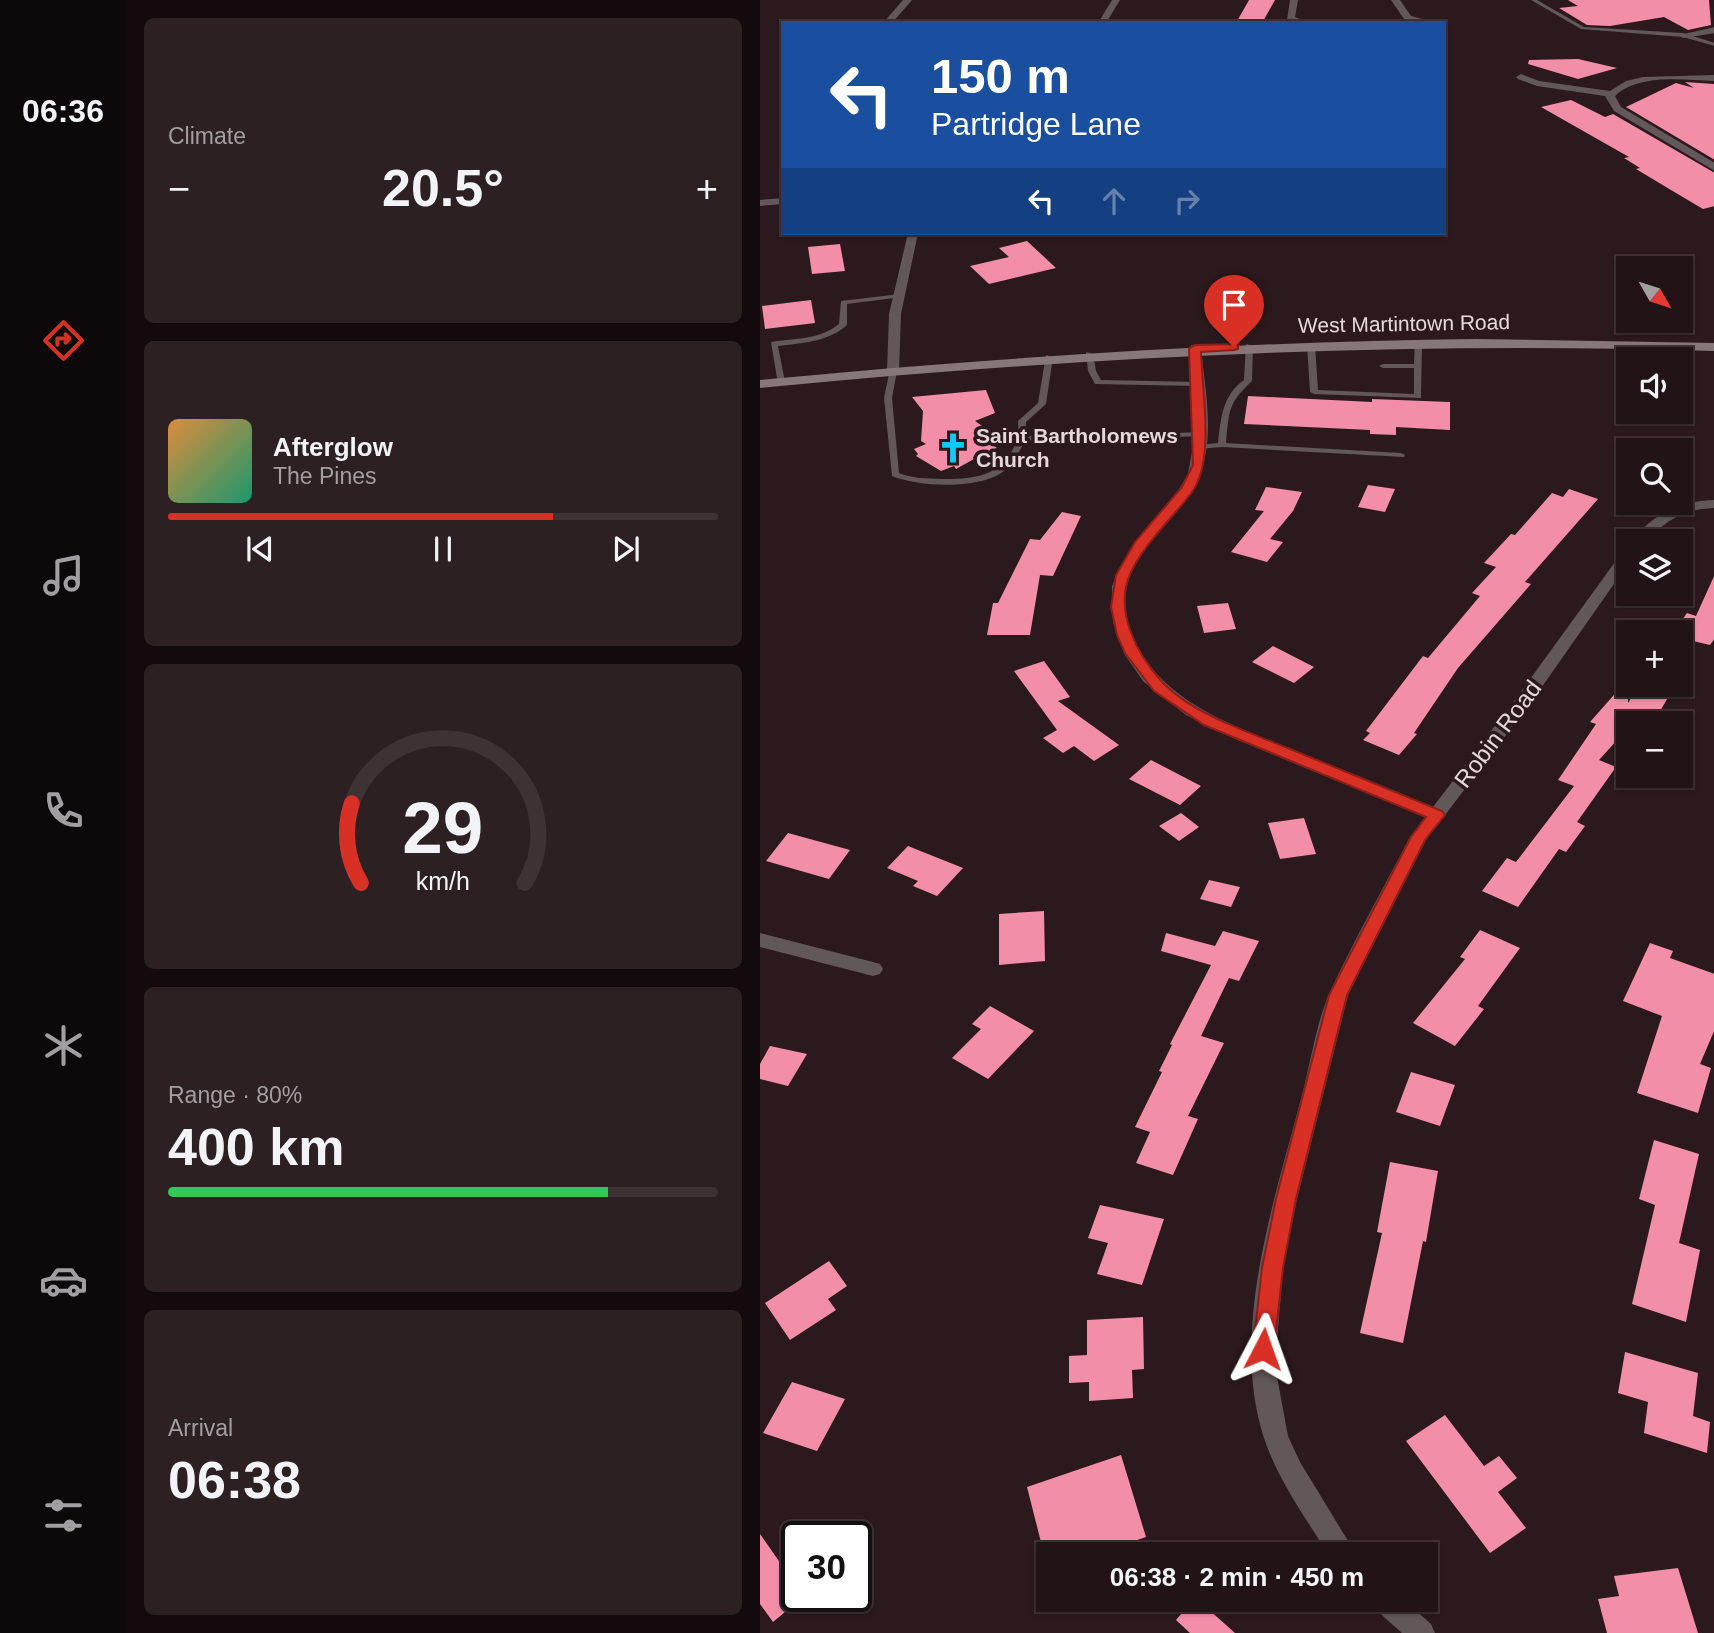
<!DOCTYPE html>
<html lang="en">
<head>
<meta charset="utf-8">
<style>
  body { margin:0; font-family:Helvetica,sans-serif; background:#2d2023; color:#f1f3f6; height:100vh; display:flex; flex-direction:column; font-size:26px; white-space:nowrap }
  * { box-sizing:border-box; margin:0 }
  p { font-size:23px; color:#a29ea1 }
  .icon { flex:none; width:38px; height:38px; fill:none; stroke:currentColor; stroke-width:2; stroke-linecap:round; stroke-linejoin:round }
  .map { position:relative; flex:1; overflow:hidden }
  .sheet { display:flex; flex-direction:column; gap:18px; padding:18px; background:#120a0c; width:634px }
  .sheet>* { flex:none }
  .top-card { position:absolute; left:21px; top:21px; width:665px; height:214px; border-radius:0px; box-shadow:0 2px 5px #0004,0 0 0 2px #3e3235; background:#1a4fa0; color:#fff; overflow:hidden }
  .needle { width:46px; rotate:129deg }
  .buttons { position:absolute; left:856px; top:256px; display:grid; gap:14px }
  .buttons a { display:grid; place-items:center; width:77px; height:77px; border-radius:0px; background:#211316; box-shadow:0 2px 5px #0004,0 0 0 2px #3e3235; font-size:35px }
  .speed { position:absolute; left:21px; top:1521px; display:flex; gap:14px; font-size:35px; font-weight:700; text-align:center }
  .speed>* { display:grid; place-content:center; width:91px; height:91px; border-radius:50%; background:#211316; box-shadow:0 2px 5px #0004,0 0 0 2px #3e3235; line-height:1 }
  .speed .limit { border:4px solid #111; border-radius:10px; background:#fff; color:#111 }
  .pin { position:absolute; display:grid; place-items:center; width:60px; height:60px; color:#fff; margin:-72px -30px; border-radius:50% 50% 50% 0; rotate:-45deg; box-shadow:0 0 7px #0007 }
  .pin .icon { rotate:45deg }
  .me { position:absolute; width:77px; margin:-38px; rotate:4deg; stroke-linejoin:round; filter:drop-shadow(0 0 5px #0008) }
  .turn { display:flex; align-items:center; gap:24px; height:147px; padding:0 35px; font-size:32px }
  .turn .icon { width:91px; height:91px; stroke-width:2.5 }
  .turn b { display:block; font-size:49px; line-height:60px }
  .lanes { display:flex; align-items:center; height:66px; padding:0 35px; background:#0003; justify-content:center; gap:35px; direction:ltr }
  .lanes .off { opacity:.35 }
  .big { font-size:52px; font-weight:800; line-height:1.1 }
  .sheet .card { flex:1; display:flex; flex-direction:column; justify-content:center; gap:10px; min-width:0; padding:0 24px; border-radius:10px; background:#2d2023 }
  .sheet .dial { align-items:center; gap:0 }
  .dial svg { height:182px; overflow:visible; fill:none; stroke:#3e3235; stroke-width:7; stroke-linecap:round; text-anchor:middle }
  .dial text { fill:#f1f3f6; stroke:none }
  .song { display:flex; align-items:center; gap:21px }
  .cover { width:84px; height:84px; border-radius:10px; background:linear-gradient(135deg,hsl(30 70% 55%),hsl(160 70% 35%)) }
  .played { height:7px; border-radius:4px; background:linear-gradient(90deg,#d93025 70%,#3e3235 70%) }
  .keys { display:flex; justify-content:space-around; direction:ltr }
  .heat { display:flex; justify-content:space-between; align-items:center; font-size:38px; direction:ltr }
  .charge { height:10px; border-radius:5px; background:linear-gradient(90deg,#34c759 80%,#3e3235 0) }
  .trip { position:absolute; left:276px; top:1542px; width:402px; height:70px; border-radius:0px; background:#211316; box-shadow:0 2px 5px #0004,0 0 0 2px #3e3235; font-weight:800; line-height:70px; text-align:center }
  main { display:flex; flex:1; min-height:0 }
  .tabs { display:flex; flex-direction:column; width:126px; justify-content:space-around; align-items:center; background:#0d0809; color:#a29ea1 }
  .tabs .icon { width:49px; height:49px }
  .tabs .active { color:#d93025 }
  .tabs b { font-size:32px; color:#f1f3f6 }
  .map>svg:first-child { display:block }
</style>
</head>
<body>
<main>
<nav class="tabs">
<b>06:36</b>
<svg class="icon active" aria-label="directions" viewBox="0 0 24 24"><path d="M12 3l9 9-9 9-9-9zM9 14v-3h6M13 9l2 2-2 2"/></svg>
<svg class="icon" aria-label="music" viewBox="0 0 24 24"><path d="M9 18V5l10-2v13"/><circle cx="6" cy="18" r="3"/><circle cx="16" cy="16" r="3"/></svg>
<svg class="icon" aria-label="phone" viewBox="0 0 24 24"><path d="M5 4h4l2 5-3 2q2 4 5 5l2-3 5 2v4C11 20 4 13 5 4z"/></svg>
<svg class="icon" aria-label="climate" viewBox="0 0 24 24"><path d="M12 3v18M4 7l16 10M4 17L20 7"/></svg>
<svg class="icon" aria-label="car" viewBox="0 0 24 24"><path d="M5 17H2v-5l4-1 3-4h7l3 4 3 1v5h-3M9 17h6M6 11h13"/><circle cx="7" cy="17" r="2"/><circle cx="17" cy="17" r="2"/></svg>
<svg class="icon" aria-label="filters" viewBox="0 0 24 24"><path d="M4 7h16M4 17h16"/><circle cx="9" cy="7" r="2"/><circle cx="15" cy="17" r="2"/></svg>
</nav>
<section class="sheet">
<div class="card"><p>Climate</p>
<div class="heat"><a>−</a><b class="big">20.5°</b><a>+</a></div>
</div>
<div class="card">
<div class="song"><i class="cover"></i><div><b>Afterglow</b><p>The Pines</p></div></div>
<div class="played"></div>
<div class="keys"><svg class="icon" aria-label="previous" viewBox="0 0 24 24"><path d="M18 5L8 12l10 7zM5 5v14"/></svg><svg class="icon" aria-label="pause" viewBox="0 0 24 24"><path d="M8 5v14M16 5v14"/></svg><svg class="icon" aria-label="next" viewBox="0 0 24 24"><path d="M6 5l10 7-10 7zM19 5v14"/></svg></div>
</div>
<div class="card dial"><svg viewBox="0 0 100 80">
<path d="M14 69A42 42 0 1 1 86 69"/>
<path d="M14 69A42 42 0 0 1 10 34" stroke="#d93025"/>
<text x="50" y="56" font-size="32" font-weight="700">29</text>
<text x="50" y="72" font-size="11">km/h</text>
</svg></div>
<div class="card"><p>Range · 80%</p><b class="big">400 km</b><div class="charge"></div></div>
<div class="card"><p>Arrival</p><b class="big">06:38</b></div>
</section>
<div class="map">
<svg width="955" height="1633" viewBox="0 0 955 1633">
  <rect width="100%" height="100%" fill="#2c191d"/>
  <path fill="#f38ea9" d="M489 0H515L502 23H476Z
    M808 0H949L951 25 928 30 904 17 850 26 827 25 799 8 818 6Z
    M818 59 857 68 818 79 768 64 769 60Z
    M925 82 955 84V160L866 107 916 83 934 88Z
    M811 100 845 117 853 114 955 173V206L943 209 911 190 876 169 880 168 864 158 869 157 781 107Z
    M267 241 296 268 229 284 210 266 249 257 239 248Z
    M80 244 85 271 52 274 48 247Z
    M51 300 55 323 5 329 2 306Z
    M226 390 235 413 215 421 238 437 228 442 237 448 213 457 214 459 196 469 194 466 181 471 156 456 158 454 154 449 166 444 161 441 163 411 152 397Z
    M488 396 612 402V399L690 402V430L636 427V435L610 434V430L484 424Z
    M608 485 635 489 625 512 598 507Z
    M506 487 542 492 533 511 510 539 523 542 507 562 471 552 504 511 495 510Z
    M809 489 838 499 765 582 771 584 698 668 654 733 657 734 639 755 603 740 610 733 606 731 663 656 668 658 720 596 712 593 736 567 724 563 751 534 755 535 792 493 803 497Z
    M302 512 321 516 293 576 280 575 270 635H227L233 603H238L270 539 280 540Z
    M955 574V638L950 645 920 638V623L927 613 936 616Z
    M468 603 476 629 444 633 437 606Z
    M513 646 554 667 534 683 492 662Z
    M284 661 310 697 298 701 359 745 334 761 314 746 303 753 283 738 297 730 254 671Z
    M868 679V703L880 684H916L893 723H868V728L839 760 856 767 817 822 825 826 806 852 799 849 758 907 722 891 747 858 756 862 814 786 798 780 836 724 830 722Z
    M391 760 441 786 420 805 369 779Z
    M421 813 439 827 419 841 399 826Z
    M544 818 556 854 520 859 508 823Z
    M28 833 90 850 69 879 6 861Z
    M148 846 203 868 177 896 153 886 158 881 127 868Z
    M449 880 480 887 471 907 440 899Z
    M284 911 285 961 239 965V914Z
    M720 930 760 948 718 1006 724 1009 695 1046 653 1023 705 959 700 957Z
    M463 931 499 941 479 981 469 978 441 1036 464 1043 428 1116 438 1119 413 1175 376 1163 390 1132 375 1127 402 1072 399 1071 412 1045 410 1044 451 965 401 951 406 933 455 946Z
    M890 943 913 951 910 958 955 974V1029L940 1064 951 1068 938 1113 877 1093 902 1016 863 1001Z
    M230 1006 274 1031 228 1079 192 1058 221 1029 212 1024Z
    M10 1046 47 1054 28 1086 0 1079V1064Z
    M651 1072 695 1085 680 1126 636 1112Z
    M894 1140 939 1154 919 1243 940 1250 926 1322 872 1304 895 1205 879 1199Z
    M630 1162 678 1171 666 1242 663 1241 643 1343 600 1333 622 1233 617 1232Z
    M340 1205 404 1219 382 1285 337 1274 348 1243 328 1238Z
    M69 1261 87 1286 68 1299 76 1310 30 1340 5 1303Z
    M383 1317 384 1369 372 1370 373 1398 329 1401V1382L309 1383V1356L327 1355V1320Z
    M865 1352 938 1373 933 1416 950 1422 947 1453 884 1433 888 1402 858 1393Z
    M32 1382 85 1399 57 1451 3 1433Z
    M685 1415 724 1466 739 1456 757 1478 738 1492 766 1528 730 1553 646 1441Z
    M361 1455 386 1537 337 1554H284L267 1487Z
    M0 1534 37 1587V1596L43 1597 13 1622 0 1604Z
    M918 1568 938 1633H847L838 1599 859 1596 854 1576Z
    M433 1600H438L475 1633H430L416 1620Z"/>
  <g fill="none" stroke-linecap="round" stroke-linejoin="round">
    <path fill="#625759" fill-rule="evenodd" d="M771 0H777L824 27 923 33 955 43V46L923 37 821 29Z
      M140 294 142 295V297L87 304V325C68 342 42 343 18 346L25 382 18 384 11 342C36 338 59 340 79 324L81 301Z
      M655 340 662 342 661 398 554 394 550 392 547 345 551 343 555 345 558 390 654 394V368H623L619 366 623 364H654Z
      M486 344 493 346 492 381C468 403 469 411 466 443L641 453 645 455 644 457 462 447 437 449V445L458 443C461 418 462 396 484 380Z
      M326 352 333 354 336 371 341 380 437 382 441 384 437 386 335 384 328 371Z
      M286 355 293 357 286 404 266 422V435L289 438 440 432 444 434 440 436 289 442 265 440C260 451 254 463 244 471 220 490 158 487 132 476L124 398 130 369 137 371 132 398 139 473C153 479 167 478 182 479 209 479 235 478 251 453 257 442 259 433 258 421L278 403Z"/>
    <path fill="#625759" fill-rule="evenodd" d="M352 0H360L346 23H338Z
      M530 0H538L535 17 549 23 527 20Z
      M631 0H640L651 16 678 23H638L644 19Z
      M955 27V33L923 38 919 35Z
      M761 74 779 81 850 91 866 81 883 77 955 75V81C923 80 880 73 855 96L861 107 955 163V171L854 111 845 96 777 86 758 79 756 77Z
      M23 198V204L0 206V200Z
      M431 345 441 348C446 399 460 457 425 501 408 524 386 542 373 568 363 589 363 614 372 635 401 704 476 726 540 753 584 771 628 789 673 807L760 693 863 551 868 550V564L772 701 666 840 588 995 537 1199 523 1268 515 1366 528 1436 540 1462 596 1554H568C545 1517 518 1480 504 1438 469 1331 515 1199 542 1095 551 1062 556 1023 570 992 594 940 623 889 650 837L665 817 478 740 426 715 383 681 365 655 353 622 352 586 370 549 415 496 428 474 434 440Z
      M955 500V508C925 509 907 519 887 541H872C894 513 919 501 955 500Z
      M0 933 113 962 120 964 123 969 120 974 113 976 0 947Z
      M611 1600H644L671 1624 675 1633H642L615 1609Z"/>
    <path fill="#625759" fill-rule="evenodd" d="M143 0H152L132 23H123Z
      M148 233H158L141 314 139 371 133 375 127 371 129 314Z"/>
    <path fill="#88777a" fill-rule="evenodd" d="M716 339 955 343V351C635 341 318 357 0 388V380C238 357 476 342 716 339Z"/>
  </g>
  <path fill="#d93025" stroke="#8d1f18" stroke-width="2" d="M478 344V349L474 350 441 352C442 391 455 460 432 492 412 519 386 541 371 572 353 610 377 655 403 683 434 715 489 732 530 749 581 770 631 790 682 811L685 815 665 840 587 995 536 1199 523 1268 514 1349 511 1356 503 1359 496 1356 493 1349 502 1268 516 1199 569 995 651 837 666 817 444 725 394 691 365 653 357 635 351 607 356 575 375 542 422 487 433 465 429 348 435 345Z"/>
  <defs>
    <g id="church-bare" transform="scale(2.415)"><path d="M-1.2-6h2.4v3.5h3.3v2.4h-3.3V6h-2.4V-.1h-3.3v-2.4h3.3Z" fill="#10cafa" stroke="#2c191d" stroke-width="2.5" paint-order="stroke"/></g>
  </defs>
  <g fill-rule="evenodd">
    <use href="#church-bare" x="193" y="448"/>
  </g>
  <g text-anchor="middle" stroke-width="7" stroke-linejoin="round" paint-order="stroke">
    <g font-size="21" fill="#e5d7da" stroke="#2c191d">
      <text transform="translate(644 324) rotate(-1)" y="7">West Martintown Road</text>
    </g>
    <g font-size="21" font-weight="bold" fill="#e5d7da" stroke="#2c191d" text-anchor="start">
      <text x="216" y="443">Saint Bartholomews<tspan x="216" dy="24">Church</tspan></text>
    </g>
    <g font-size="24" fill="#e5d7da" stroke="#2c191d">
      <text transform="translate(738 734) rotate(-53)" y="8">Robin Road</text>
    </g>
  </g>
</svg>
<div class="buttons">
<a><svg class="needle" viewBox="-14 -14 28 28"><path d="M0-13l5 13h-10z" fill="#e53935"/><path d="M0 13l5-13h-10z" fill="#a29ea1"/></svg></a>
<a><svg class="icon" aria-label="sound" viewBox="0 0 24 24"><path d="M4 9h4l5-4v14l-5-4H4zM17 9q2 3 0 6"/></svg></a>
<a><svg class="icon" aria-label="search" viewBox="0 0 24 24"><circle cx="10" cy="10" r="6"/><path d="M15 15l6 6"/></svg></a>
<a><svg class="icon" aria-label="layers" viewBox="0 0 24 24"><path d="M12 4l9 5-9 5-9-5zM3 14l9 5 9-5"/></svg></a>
<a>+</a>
<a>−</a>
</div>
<div class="speed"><div class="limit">30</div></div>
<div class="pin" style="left:474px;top:347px;background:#d93025"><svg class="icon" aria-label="arrive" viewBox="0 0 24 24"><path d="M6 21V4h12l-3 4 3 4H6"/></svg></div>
<svg class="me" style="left:503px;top:1349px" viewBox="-20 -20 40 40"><path d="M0-17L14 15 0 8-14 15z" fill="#d93025" stroke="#fff" stroke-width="4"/></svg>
<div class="trip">06:38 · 2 min · 450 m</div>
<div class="top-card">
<div class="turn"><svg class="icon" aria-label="left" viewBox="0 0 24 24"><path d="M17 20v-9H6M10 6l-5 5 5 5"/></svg><div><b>150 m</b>Partridge Lane</div></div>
<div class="lanes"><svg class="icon" aria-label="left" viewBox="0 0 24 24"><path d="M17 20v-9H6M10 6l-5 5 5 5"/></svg><svg class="icon off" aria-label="ahead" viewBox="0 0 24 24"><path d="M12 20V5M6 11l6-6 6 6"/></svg><svg class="icon off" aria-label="right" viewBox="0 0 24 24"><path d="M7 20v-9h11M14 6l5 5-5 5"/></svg></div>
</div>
</div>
</main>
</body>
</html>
